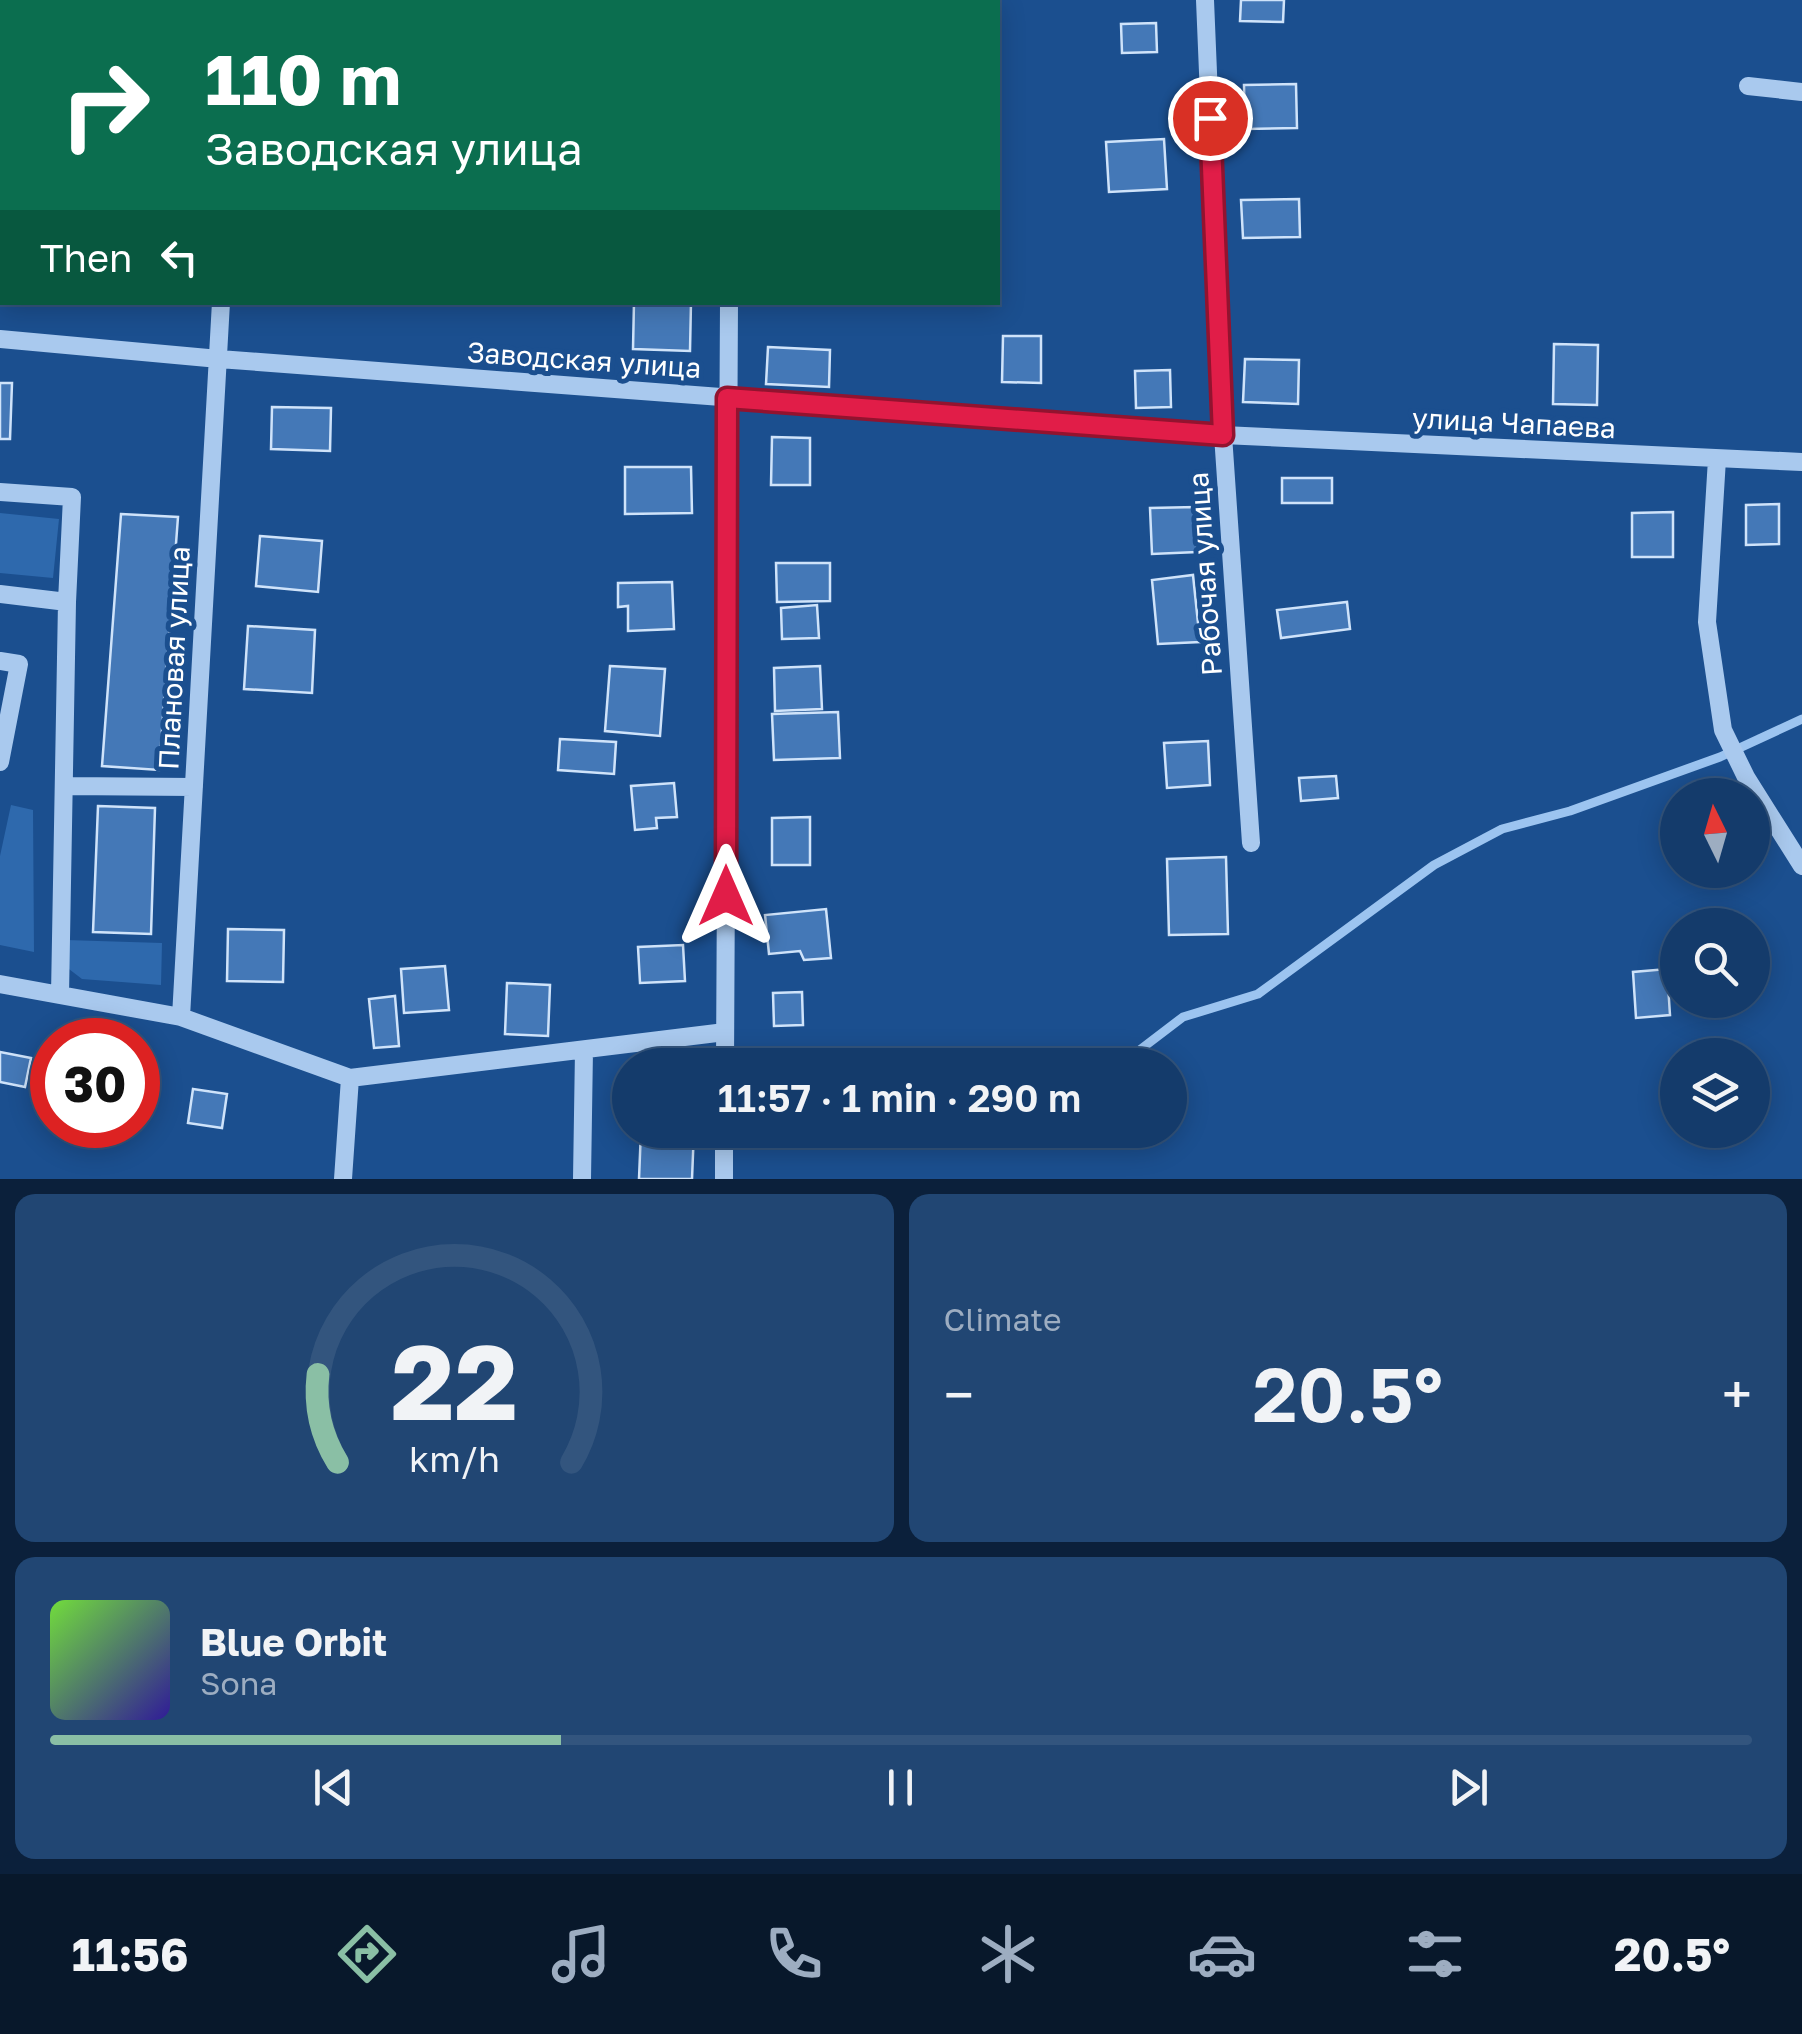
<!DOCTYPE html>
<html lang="en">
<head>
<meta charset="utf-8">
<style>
  body { margin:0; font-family:"Golos Text",sans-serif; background:#214673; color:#f1f3f6; height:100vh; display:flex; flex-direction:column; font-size:38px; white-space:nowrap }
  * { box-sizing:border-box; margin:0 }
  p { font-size:32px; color:#9dadc1 }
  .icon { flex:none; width:55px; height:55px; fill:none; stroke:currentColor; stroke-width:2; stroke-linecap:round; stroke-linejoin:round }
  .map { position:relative; height:1179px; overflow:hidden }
  .details { display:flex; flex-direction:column; gap:15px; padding:15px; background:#0b203b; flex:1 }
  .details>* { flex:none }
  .top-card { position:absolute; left:0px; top:0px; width:1000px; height:305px; box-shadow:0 5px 25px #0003,0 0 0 2px #33557e; background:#0b6e4f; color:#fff; overflow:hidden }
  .needle { width:65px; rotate:355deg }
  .tools { position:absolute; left:1660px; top:778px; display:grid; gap:20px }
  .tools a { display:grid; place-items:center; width:110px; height:110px; border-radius:50%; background:#143b6b; box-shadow:0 5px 25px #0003,0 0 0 2px #33557e; font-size:50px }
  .speed { position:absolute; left:30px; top:1018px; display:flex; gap:20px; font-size:50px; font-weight:700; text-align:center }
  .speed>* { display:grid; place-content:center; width:130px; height:130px; border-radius:50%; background:#143b6b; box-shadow:0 5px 25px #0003,0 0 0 2px #33557e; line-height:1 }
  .speed .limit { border:15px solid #d22; background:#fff; color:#111 }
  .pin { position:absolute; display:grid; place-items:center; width:85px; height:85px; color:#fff; margin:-42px; border:5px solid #fff; border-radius:50%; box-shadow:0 2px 10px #0007 }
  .me { position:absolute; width:110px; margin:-55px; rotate:0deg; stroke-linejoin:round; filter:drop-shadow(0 0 8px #0008) }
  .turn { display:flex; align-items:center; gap:35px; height:210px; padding:0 40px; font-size:45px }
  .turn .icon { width:130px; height:130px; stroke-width:2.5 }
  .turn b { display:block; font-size:70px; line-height:85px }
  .then { display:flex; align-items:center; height:95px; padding:0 40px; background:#0003; gap:20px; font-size:38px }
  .big { font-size:75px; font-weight:600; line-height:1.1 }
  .details .tile { flex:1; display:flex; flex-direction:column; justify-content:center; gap:15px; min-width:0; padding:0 35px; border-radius:20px; background:#214673 }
  .details .dial { align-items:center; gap:0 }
  .dial svg { height:260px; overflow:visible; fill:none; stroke:#33557e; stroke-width:7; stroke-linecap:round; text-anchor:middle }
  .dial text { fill:#f1f3f6; stroke:none }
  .song { display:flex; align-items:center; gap:30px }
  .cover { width:120px; height:120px; border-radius:15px; background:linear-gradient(135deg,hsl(100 70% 55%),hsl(250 70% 35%)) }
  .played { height:10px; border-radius:5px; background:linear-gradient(90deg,#8abfa5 30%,#33557e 30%) }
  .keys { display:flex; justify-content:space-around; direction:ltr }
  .heat { display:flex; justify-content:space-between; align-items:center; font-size:55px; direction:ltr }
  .details .tiles { flex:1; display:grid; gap:15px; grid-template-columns:1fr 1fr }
  .tile:last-child { grid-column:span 2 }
  .trip { position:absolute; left:612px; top:1048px; width:575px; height:100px; border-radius:50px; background:#143b6b; box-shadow:0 5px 25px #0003,0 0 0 2px #33557e; font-weight:600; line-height:100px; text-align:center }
  .tabs { display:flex; height:160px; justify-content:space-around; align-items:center; background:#08182b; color:#9dadc1 }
  .tabs .icon { width:70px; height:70px }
  .tabs .active { color:#8abfa5 }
  .tabs b { font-size:45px; color:#f1f3f6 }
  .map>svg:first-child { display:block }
</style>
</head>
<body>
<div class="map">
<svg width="1802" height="1179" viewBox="0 0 1802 1179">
  <rect width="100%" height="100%" fill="#1b4f8f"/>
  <path fill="#2e69ad" d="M0 513 59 519 53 578 0 573Z
    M11 805 33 810 34 952 0 945V856Z
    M66 940 162 943 161 985 82 979 65 966Z"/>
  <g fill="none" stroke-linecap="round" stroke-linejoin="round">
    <path stroke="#9cc4f0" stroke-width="9" d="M1120 1065 1183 1017 1258 994 1434 865 1502 829 1570 811 1720 757 1802 719
      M788 1137 817 1141 844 1130"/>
  </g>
  <path fill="#4478b7" stroke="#cfe3fa" stroke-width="2.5" d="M1241 0H1284L1283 22 1240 21Z
    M1156 23 1157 52 1122 53 1121 24Z
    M1296 84 1297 128 1245 129 1244 85Z
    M1164 139 1167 189 1109 192 1106 142Z
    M1299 199 1300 237 1243 238 1241 200Z
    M634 302H691L690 351 633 349Z
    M1003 336H1041V383L1002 382Z
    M1554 344 1598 345 1597 405 1553 404Z
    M768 347 830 350 829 387 766 384Z
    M1245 359 1299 360 1298 404 1243 402Z
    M1170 370 1171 407 1136 408 1135 371Z
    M0 383H12L10 439H0Z
    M272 407 331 408 330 451 271 449Z
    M772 437 810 438V485H771Z
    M625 467H691L692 513 625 514Z
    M1282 478H1332V503H1282Z
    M1779 504V544L1746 545V505Z
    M1196 507 1197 552 1152 554 1150 508Z
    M1673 512V557H1632V513Z
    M121 514 178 517 159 770 102 766Z
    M260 536 322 541 318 592 256 586Z
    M776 563H830V601L777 602Z
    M1193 575 1200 642 1158 644 1152 580Z
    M672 582 674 629 628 631V606L618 607V583Z
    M1347 602 1350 629 1281 638 1277 610Z
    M817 605 819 638 782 639 781 608Z
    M248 626 315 630 312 693 244 689Z
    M610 666 665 669 660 736 605 731Z
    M820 666 822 709 775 711 774 668Z
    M838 712 840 758 774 760 772 714Z
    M560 739 616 742 614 774 558 770Z
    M1208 741 1210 785 1167 788 1164 743Z
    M1336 776 1338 798 1301 801 1299 778Z
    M674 783 677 817 656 818 657 828 635 830 631 786Z
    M98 806 155 808 151 934 93 932Z
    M810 817V865H772V818Z
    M1226 857 1228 934 1169 935 1167 859Z
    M826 909 831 958 804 960 800 951 769 954 765 915Z
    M228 929 284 930 283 982 227 981Z
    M683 945 685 981 640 983 638 947Z
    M445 966 449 1010 404 1013 401 969Z
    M1667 969 1670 1015 1636 1018 1633 972Z
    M507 983 550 985 548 1036 505 1034Z
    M802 992 803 1025 774 1026 773 993Z
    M395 996 399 1046 374 1048 369 999Z
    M0 1052 31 1058 25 1087 0 1082Z
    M193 1089 227 1094 222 1128 188 1123Z
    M641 1130H694L692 1179H639Z"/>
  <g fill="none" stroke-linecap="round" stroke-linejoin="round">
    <path stroke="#a9c9ee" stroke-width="18" d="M1205 0 1223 435 1251 843
      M234 2 235 0
      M734 2V0
      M1748 86 1802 92
      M0 339 219 359 1223 435 1802 462
      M1717 459 1707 622 1723 730 1746 777 1802 866
      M0 492 72 497 67 602
      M0 594 67 602 60 995
      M0 661 19 664 0 762
      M64 786 194 787
      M0 984 181 1017 350 1078 725 1032
      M181 1017 221 302
      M725 1065 729 302
      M343 1179 350 1078
      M582 1179 584 1050
      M724 1179V1130"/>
  </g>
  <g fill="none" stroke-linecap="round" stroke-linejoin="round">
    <g stroke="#92132f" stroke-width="25">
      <path id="route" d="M726 896 727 398 1223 435 1210 118"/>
    </g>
    <use href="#route" stroke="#e11d48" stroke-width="18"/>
  </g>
  <g text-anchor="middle" stroke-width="10" stroke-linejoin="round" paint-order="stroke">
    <g font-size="28" fill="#fff" stroke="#1b4f8f">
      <text transform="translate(584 360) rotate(4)" y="10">Заводская улица</text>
      <text transform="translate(1514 423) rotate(3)" y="10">улица Чапаева</text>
      <text transform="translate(1205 574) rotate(-94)" y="10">Рабочая улица</text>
      <text transform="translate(174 658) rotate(-87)" y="10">Плановая улица</text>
    </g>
  </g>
</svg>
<div class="tools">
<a><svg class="needle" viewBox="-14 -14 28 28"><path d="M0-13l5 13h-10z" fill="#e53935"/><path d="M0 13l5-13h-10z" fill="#9dadc1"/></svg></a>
<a><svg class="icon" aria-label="search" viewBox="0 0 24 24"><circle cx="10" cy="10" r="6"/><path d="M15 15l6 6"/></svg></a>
<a><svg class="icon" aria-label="layers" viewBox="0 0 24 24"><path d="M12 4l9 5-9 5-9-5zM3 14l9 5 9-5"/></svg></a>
</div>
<div class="speed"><div class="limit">30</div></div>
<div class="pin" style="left:1210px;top:118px;background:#d93025"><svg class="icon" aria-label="arrive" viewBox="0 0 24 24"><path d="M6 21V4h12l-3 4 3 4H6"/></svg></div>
<svg class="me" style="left:726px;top:896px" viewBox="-20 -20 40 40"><path d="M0-17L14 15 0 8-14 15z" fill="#e11d48" stroke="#fff" stroke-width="4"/></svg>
<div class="trip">11:57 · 1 min · 290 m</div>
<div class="top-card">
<div class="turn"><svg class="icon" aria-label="right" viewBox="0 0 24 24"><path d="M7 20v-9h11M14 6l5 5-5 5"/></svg><div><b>110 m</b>Заводская улица</div></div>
<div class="then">Then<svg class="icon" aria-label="left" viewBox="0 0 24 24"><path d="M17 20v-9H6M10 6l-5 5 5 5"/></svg></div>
</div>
</div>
<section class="details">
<div class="tiles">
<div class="tile dial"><svg viewBox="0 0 100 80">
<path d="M14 69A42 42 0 1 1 86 69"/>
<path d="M14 69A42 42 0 0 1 8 42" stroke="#8abfa5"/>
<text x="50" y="56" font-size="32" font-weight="700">22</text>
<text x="50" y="72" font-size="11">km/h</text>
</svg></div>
<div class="tile"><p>Climate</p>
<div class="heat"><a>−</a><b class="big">20.5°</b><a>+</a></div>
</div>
<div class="tile">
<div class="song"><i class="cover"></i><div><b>Blue Orbit</b><p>Sona</p></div></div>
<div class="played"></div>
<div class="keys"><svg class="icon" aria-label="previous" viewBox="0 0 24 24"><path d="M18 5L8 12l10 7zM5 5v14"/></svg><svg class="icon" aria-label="pause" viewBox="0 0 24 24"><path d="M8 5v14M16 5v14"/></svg><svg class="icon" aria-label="next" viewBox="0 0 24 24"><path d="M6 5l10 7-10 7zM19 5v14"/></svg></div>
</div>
</div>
</section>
<nav class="tabs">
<b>11:56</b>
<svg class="icon active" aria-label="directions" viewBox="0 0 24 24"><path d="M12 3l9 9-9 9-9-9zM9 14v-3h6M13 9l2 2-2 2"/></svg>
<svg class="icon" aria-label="music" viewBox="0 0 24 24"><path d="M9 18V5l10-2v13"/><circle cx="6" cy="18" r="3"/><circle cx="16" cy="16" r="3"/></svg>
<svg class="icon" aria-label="phone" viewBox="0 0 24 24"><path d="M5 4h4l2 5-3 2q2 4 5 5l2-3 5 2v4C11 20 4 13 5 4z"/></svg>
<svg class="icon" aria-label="climate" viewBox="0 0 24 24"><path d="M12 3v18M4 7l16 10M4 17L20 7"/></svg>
<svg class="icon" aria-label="car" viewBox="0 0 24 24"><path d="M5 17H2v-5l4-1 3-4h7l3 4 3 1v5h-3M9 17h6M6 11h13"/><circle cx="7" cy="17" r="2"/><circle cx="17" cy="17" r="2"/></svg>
<svg class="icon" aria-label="filters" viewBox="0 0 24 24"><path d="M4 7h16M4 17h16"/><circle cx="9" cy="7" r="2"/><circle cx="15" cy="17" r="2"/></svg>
<b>20.5°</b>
</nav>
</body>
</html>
